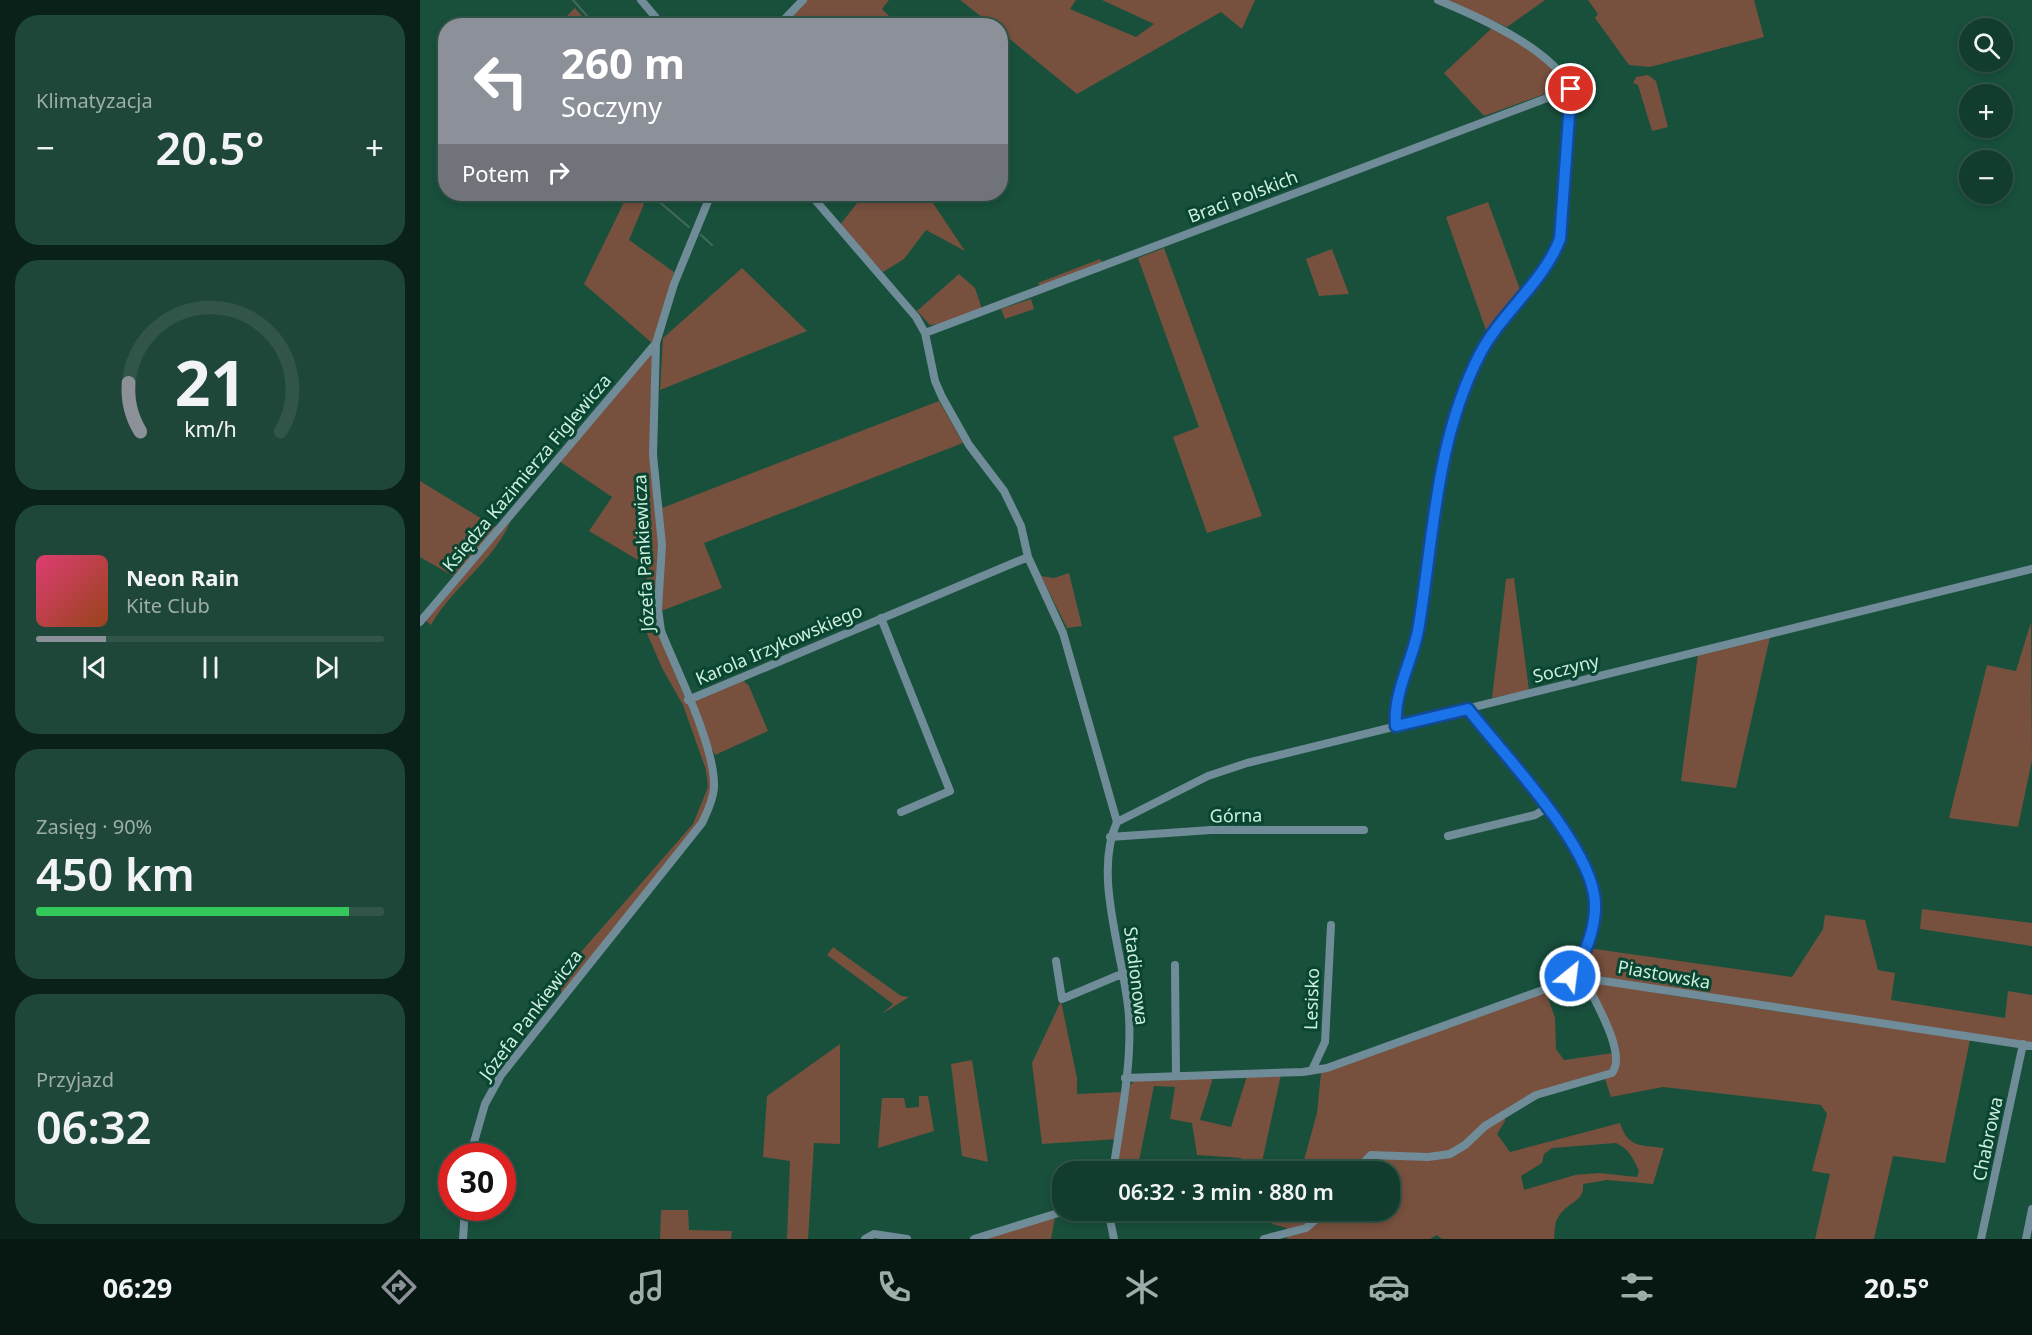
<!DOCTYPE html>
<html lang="pl">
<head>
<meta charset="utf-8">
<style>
  body { margin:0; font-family:"Noto Sans",sans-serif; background:#1f4739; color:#f1f3f6; height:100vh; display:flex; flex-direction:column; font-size:22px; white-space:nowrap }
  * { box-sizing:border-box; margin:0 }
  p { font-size:20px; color:#9cadaa }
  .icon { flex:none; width:33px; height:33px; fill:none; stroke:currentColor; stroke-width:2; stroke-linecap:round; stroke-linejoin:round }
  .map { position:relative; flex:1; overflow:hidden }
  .panel { display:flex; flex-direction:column; gap:15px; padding:15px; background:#0a2119; width:420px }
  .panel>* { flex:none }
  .guide { position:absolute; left:18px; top:18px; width:570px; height:183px; border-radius:24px; box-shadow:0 3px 9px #0003,0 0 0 2px #315649; background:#8c9099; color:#fff; overflow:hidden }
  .fabs { position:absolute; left:1539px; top:18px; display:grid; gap:12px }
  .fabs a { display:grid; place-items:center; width:54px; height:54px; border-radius:50%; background:#123c2d; box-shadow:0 3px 9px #0003,0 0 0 2px #315649; font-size:30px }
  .speed { position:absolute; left:18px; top:1143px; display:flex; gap:12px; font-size:30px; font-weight:700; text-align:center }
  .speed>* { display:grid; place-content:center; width:78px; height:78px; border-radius:50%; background:#123c2d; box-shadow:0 3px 9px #0003,0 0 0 2px #315649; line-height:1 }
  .speed .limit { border:9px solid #d22; background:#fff; color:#111 }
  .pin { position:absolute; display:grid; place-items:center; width:51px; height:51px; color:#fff; margin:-26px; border:3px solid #fff; border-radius:50%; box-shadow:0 2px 6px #0007 }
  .me { position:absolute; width:66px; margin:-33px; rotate:29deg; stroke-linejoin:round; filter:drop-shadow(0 0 4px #0008) }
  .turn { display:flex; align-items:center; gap:21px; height:126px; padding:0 24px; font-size:27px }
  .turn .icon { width:78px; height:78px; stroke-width:2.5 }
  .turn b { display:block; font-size:42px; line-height:51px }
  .then { display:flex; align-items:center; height:57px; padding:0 24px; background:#0003; gap:12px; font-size:22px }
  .big { font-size:45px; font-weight:600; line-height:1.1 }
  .panel .tile { flex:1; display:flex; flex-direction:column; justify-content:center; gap:9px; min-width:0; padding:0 21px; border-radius:24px; background:#1f4739 }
  .panel .dial { align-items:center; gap:0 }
  .dial svg { height:156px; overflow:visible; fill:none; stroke:#315649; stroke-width:7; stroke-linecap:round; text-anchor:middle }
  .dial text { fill:#f1f3f6; stroke:none }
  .song { display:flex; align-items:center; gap:18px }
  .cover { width:72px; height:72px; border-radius:9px; background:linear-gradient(135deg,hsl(340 70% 55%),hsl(20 70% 35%)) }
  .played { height:6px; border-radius:3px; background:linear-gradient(90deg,#8c9099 20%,#315649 20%) }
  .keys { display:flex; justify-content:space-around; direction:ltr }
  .heat { display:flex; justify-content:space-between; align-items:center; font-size:33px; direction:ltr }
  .charge { height:9px; border-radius:4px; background:linear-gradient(90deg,#34c759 90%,#315649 0) }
  .trip { position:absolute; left:632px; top:1161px; width:348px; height:60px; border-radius:24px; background:#123c2d; box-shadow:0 3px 9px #0003,0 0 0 2px #315649; font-weight:600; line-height:60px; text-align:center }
  .tabs { display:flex; height:96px; justify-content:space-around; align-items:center; background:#071812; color:#9cadaa }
  .tabs .icon { width:42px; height:42px }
  .tabs .selected { color:#8c9099 }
  .tabs b { font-size:27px; color:#f1f3f6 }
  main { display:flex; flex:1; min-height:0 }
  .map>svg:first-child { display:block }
</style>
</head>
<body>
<main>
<section class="panel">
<div class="tile"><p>Klimatyzacja</p>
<div class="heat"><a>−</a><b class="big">20.5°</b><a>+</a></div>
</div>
<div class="tile dial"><svg viewBox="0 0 100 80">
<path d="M14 69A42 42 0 1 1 86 69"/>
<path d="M14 69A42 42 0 0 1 8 44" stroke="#8c9099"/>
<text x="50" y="56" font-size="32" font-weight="700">21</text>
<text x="50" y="72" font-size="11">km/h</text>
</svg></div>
<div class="tile">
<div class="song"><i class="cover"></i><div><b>Neon Rain</b><p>Kite Club</p></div></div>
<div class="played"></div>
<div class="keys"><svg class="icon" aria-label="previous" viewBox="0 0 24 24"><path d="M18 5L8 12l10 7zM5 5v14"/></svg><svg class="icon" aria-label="pause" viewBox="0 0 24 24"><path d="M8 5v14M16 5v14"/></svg><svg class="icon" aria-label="next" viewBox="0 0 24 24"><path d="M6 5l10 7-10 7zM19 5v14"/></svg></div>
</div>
<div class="tile"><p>Zasięg · 90%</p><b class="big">450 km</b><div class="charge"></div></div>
<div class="tile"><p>Przyjazd</p><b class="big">06:32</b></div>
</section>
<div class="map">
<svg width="1612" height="1239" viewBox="0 0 1612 1239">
  <rect width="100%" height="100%" fill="#18503c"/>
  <path fill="#77503e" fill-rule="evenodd" d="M387 0H469L462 9 478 25 362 26Z
    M540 0H656L650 9 716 37 734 24 682 0H835L822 29 801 12 657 94 581 32 580 26 572 25Z
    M1027 0H1125L1087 27Z
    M1168 0H1334L1344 37 1230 67 1209 65 1175 18 1178 14Z
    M155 8 170 25H138Z
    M1072 28 1109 49 1143 77 1144 87 1064 116 1024 73Z
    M1228 75 1236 81 1248 127 1232 131 1218 85 1213 83 1216 77Z
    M208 194 224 204 209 240 254 272 232 343 164 284Z
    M444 194H507L545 251 506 230 484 259 463 272 420 225Z
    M1068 202 1101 292 1068 336 1026 217Z
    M744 248 842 516 787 533 753 437 779 427 718 258Z
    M912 249 929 294 899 296 886 259Z
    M680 259 683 264 621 287 618 283Z
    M322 268 387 331 240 390 243 338Z
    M539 274 555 288 562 309 521 324 510 325 497 311Z
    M611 299 614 309 585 319 581 309Z
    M233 350 239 546 235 597 236 628 290 758 292 789 289 806 276 826 143 993 139 989 160 953 273 824 288 787 286 770 263 705 242 668 226 631 227 576 223 563 169 531 192 497 139 461Z
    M519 401 543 443 284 543 302 588 241 611 244 545 242 508Z
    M0 481 77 528 33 576 0 557Z
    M92 516C80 556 32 587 11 625L5 620Z
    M649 573 662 626 647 628 621 576 634 578Z
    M1094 578 1109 690 1072 698 1086 579Z
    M1611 622 1612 760 1598 827 1529 818 1567 665 1596 671Z
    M1350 637 1316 788 1261 781 1278 654Z
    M323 680 329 686 348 731 295 755 271 701Z
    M1502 909 1612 923V946L1500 929Z
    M1405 915 1445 920 1458 970 1475 973 1471 1000 1585 1018 1588 991 1612 995V1044L1251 991 1185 977 1154 974 1168 948 1372 977 1403 929Z
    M413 947 481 996 489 997 462 1014 473 1004 407 955Z
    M1151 978 1162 979 1164 983 1128 998 1135 1018 1136 1049 1144 1060 1193 1053 1194 1060 1190 1072 1171 1076 1085 1111V1121L1077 1134 1090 1152 1200 1123C1208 1148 1220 1145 1244 1148L1233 1184 1187 1180 1163 1184C1165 1202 1147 1202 1139 1216 1134 1222 1135 1231 1134 1239H1022L1017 1235 1010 1239H867V1228L852 1224 850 1216 842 1211 969 1210V1172L881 1171 897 1113 901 1073ZM1196 1143C1209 1149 1213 1158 1219 1171L1217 1177 1179 1173 1155 1175 1104 1190 1101 1176 1122 1163 1124 1154 1132 1148Z
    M1166 979 1248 995 1550 1040 1525 1163 1473 1156 1454 1239H1395L1410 1174 1392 1171 1407 1114 1401 1105 1243 1087 1191 1097 1184 1076 1198 1059Z
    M641 1001 657 1078V1094L701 1092 698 1139 622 1144 612 1063Z
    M420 1044V1144L394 1143 388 1239H367L370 1161 343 1157 347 1096Z
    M552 1060 568 1162 542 1156 531 1064Z
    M861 1075 840 1171H820L821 1158 777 1155 772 1123 750 1119 755 1087 734 1086 718 1166 741 1167 733 1171 695 1172 707 1087 718 1079 793 1078 780 1120 811 1127 827 1076Z
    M499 1096H508L514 1131 458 1148 462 1098H484L486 1108 499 1107Z
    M241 1210H268L269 1230 312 1231 311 1239H240Z
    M635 1217 631 1239H563Z"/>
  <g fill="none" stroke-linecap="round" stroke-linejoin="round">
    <path stroke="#44695b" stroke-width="2" d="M153 0 176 26
      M230 194 269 227
      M281 235 292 245"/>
    <path stroke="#708c98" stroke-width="8" d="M221 0 243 26
      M358 26 383 0
      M390 194 496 317 505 333 515 381 522 397 549 445 584 491 601 526 608 557 643 633 697 822
      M505 333 1151 89
      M461 618 530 791 481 812
      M0 622 236 343
      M268 700 608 557
      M1048 709C1083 753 1173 847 1175 903 1176 928 1165 957 1151 976
      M976 726C973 691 993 659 999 624 1014 533 1016 440 1060 354 1082 312 1123 283 1140 239L1151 89C1132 49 1059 17 1018 0
      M697 822 788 776 827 763 1612 569
      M1028 836 1115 815 1127 808
      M690 837 791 830H944
      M636 961 642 999 704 973
      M755 965 756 1076
      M892 1070 905 1042 911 925
      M705 1078 883 1072 907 1068 1120 991 1151 976 1612 1046
      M50 1156 65 1104 81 1075 282 823C287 812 293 801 294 788 296 748 257 671 241 631L238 609 242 545 233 455 236 343 254 284 291 194
      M693 1172C700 1122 712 1067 709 1016 705 958 672 876 697 822
      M935 1172 951 1155 1008 1157 1030 1154 1045 1145 1065 1126 1116 1095 1192 1073C1208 1053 1172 997 1163 976
      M688 1210 694 1239
      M43 1239 45 1208
      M445 1239 454 1234 487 1239
      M554 1239 648 1210
      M844 1239 886 1228 907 1210
      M1561 1239 1603 1044
      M1606 1239 1612 1209"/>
  </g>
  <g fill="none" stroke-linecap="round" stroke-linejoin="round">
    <g stroke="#114b97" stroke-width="15">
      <path id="route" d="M1150 976C1165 957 1176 928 1175 903 1173 847 1083 754 1048 709L976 726C973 691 994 659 999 625 1014 533 1016 439 1060 354 1082 312 1123 283 1140 239L1151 89"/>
    </g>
    <use href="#route" stroke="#1a73e8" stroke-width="10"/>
  </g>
  <g text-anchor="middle" stroke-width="6" stroke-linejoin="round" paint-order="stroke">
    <g font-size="18" fill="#ccefde" stroke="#094531">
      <text transform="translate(823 197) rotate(-21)" y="6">Braci Polskich</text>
      <text transform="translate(107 473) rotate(-50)" y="6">Księdza Kazimierza Figlewicza</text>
      <text transform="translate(224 553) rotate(-93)" y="6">Józefa Pankiewicza</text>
      <text transform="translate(359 645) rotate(-23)" y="6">Karola Irzykowskiego</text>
      <text transform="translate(1146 669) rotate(-14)" y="6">Soczyny</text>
      <text transform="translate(816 816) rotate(-1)" y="6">Górna</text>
      <text transform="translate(1244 975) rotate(10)" y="6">Piastowska</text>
      <text transform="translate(716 976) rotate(83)" y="6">Stadionowa</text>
      <text transform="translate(892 999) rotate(-88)" y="6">Lesisko</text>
      <text transform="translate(111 1015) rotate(-53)" y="6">Józefa Pankiewicza</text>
      <text transform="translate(1568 1139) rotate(-78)" y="6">Chabrowa</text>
    </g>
  </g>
</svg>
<div class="fabs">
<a><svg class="icon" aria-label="search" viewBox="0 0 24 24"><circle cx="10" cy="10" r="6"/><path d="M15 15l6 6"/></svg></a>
<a>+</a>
<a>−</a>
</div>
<div class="speed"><div class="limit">30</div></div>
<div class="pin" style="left:1151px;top:89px;background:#d93025"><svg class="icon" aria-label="arrive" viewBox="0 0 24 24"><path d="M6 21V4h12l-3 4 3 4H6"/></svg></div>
<svg class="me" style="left:1150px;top:976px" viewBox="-20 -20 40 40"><circle r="17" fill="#1a73e8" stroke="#fff" stroke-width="3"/><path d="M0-11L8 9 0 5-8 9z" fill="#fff"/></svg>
<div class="trip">06:32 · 3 min · 880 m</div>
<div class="guide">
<div class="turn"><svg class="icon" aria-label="left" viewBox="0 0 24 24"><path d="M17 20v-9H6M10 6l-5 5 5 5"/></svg><div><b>260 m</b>Soczyny</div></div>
<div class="then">Potem<svg class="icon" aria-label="right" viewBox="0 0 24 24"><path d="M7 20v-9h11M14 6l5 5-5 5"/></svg></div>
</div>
</div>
</main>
<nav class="tabs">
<b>06:29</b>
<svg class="icon selected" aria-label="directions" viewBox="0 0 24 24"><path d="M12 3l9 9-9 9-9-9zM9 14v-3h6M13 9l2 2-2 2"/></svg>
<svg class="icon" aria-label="music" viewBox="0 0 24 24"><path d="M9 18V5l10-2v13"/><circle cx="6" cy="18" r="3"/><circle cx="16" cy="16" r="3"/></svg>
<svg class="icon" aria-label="phone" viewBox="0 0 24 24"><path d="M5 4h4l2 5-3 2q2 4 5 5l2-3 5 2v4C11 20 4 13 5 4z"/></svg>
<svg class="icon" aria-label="climate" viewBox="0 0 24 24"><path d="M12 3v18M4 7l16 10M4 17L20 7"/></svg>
<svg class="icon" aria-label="car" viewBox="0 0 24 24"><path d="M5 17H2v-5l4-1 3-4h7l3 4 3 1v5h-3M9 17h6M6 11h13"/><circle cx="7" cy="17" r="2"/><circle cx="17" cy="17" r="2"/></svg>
<svg class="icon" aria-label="filters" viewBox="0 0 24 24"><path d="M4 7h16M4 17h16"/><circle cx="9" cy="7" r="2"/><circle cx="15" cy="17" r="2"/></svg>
<b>20.5°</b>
</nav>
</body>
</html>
